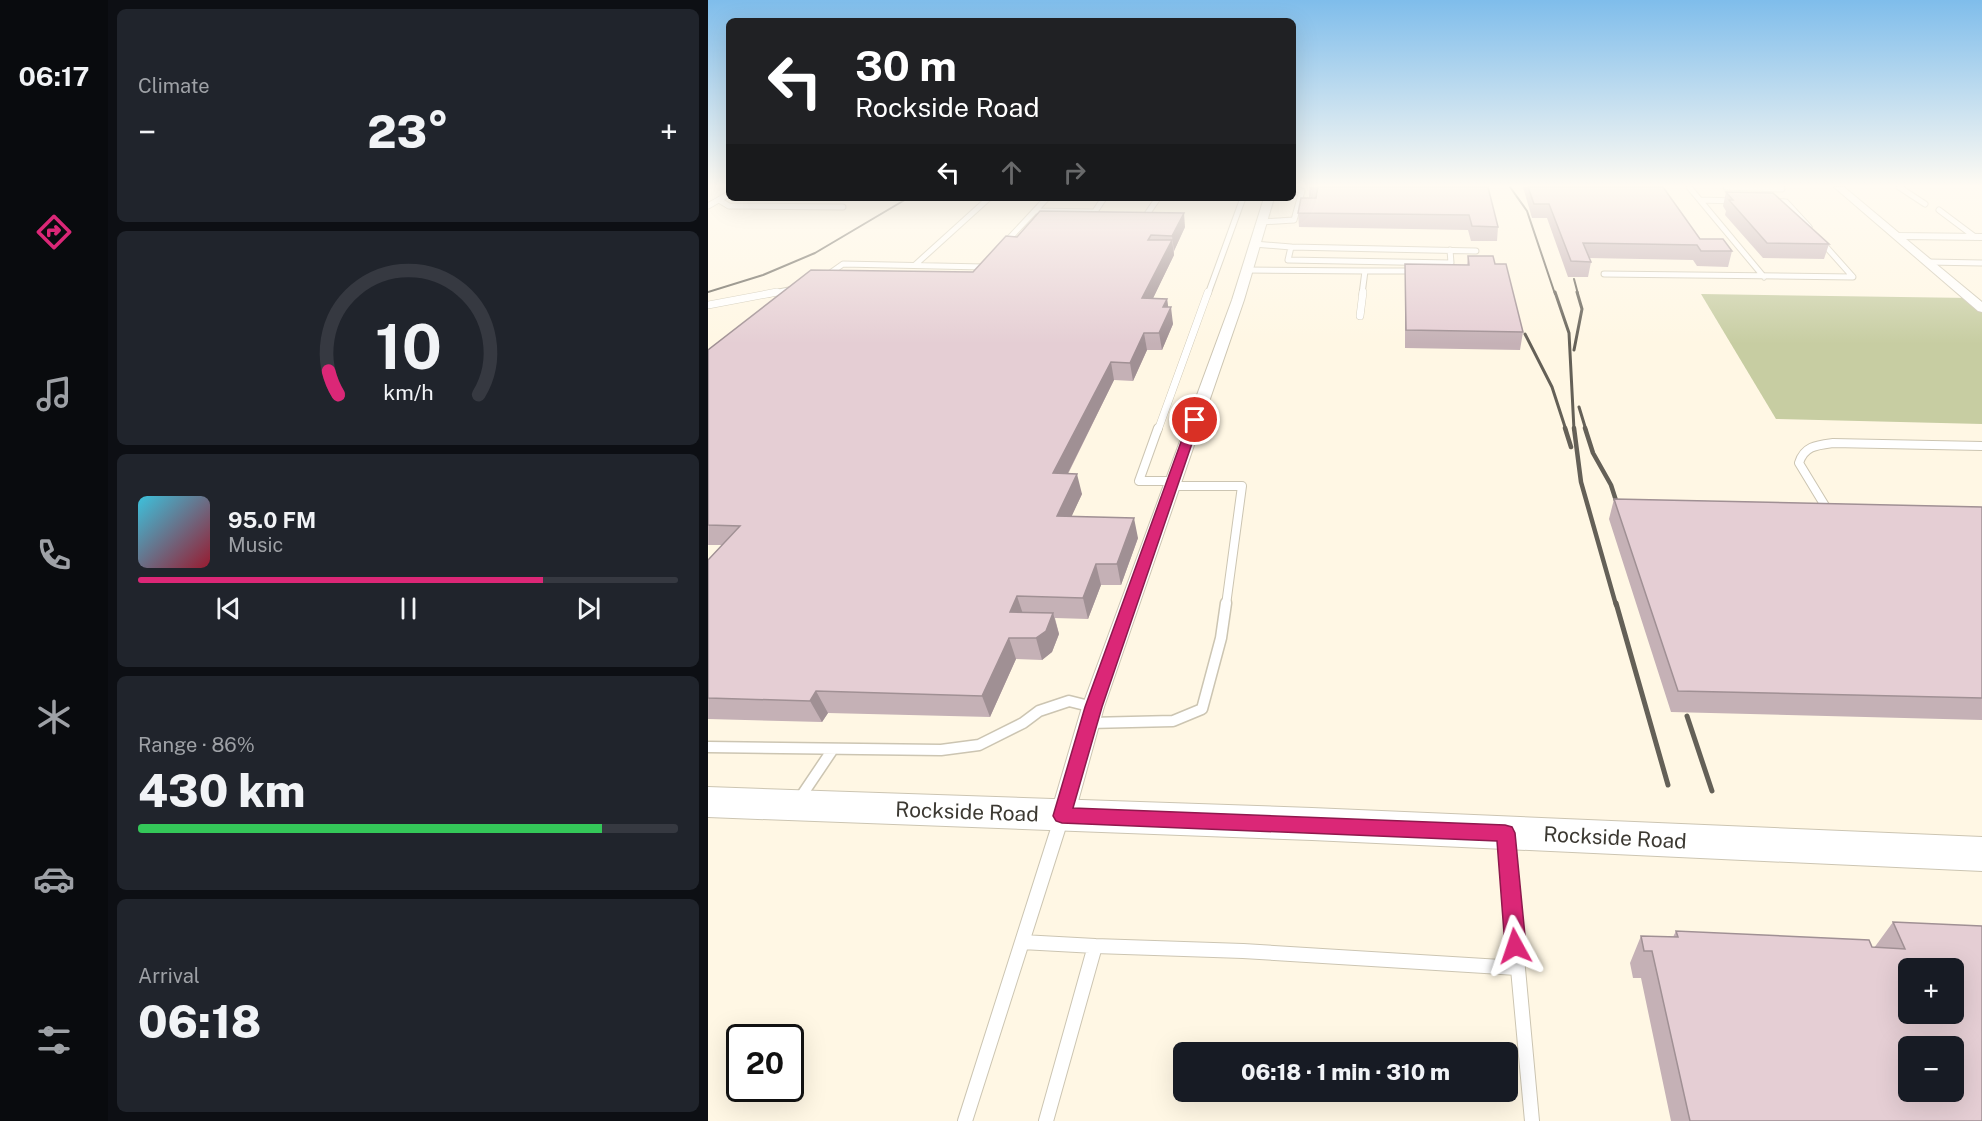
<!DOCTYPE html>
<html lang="en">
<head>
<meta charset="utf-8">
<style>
  body { margin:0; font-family:"Public Sans",sans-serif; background:#20242c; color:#f1f3f6; height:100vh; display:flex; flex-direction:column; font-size:22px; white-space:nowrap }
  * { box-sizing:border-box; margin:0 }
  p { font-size:20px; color:#9ea1a6 }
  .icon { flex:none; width:33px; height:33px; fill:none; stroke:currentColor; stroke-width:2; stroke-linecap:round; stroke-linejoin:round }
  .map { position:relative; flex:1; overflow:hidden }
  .sheet { display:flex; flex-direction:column; gap:9px; padding:9px; background:#0d0f14; width:600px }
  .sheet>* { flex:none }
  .guide { position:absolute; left:18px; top:18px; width:570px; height:183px; border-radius:9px; box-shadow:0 6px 24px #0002; background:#202124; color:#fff; overflow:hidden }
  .tools { position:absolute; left:1190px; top:958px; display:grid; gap:12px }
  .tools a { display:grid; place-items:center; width:66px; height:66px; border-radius:9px; background:#171b24; box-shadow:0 6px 24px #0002; font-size:30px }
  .speed { position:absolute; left:18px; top:1024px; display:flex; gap:12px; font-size:30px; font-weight:700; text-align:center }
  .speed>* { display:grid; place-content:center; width:78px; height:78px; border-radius:50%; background:#171b24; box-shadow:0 6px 24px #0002; line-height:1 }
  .speed .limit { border:3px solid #111; border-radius:9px; background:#fff; color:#111 }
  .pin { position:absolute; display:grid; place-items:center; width:51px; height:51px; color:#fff; margin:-26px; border:3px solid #fff; border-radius:50%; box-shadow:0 2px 6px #0007 }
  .me { position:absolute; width:66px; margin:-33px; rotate:355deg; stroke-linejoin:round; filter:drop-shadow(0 0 4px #0008) }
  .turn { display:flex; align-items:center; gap:21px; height:126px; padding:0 30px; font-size:27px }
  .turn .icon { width:78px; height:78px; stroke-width:2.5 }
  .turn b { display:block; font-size:42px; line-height:51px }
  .lanes { display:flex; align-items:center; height:57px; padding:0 30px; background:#0003; justify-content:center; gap:30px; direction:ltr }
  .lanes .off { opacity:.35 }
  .big { font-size:45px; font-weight:800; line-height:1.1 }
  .sheet .card { flex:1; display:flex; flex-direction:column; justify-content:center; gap:9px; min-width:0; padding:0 21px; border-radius:9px; background:#20242c }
  .sheet .dial { align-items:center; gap:0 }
  .dial svg { height:156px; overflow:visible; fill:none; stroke:#363941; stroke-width:7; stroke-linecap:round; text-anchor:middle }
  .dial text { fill:#f1f3f6; stroke:none }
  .song { display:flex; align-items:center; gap:18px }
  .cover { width:72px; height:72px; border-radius:9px; background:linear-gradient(135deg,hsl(190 70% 55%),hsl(350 70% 35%)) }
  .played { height:6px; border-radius:3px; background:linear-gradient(90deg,#db2777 75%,#363941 75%) }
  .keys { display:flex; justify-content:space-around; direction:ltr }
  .heat { display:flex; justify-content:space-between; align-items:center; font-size:33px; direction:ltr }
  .charge { height:9px; border-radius:4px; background:linear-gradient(90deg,#34c759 86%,#363941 0) }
  .trip { position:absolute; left:465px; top:1042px; width:345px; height:60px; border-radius:9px; background:#171b24; box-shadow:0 6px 24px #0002; font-weight:800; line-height:60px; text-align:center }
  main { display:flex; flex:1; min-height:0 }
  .tab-bar { display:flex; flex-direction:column; width:108px; justify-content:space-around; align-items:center; background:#090b0e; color:#9ea1a6 }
  .tab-bar .icon { width:42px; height:42px }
  .tab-bar .on { color:#db2777 }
  .tab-bar b { font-size:27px; color:#f1f3f6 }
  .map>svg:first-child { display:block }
</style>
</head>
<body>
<main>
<nav class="tab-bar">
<b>06:17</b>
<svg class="icon on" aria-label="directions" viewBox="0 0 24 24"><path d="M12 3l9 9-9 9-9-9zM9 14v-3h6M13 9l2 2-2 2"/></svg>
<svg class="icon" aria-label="music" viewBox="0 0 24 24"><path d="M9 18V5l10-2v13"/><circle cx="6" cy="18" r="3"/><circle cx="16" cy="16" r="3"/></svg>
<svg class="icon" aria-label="phone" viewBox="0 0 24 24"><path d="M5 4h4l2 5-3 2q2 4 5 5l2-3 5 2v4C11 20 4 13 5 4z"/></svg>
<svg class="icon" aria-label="climate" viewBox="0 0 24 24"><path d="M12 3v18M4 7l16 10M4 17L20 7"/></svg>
<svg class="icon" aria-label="car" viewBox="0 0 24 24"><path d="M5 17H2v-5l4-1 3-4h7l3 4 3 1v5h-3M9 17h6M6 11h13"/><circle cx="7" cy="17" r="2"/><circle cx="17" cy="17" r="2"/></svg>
<svg class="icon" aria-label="filters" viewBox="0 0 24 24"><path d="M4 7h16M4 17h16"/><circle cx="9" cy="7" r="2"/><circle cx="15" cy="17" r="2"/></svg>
</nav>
<section class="sheet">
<div class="card"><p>Climate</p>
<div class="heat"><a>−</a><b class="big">23°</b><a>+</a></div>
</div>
<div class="card dial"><svg viewBox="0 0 100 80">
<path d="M14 69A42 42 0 1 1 86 69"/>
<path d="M14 69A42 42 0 0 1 9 57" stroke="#db2777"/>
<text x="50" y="56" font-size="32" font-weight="700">10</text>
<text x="50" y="72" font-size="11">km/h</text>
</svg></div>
<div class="card">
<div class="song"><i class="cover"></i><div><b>95.0 FM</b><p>Music</p></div></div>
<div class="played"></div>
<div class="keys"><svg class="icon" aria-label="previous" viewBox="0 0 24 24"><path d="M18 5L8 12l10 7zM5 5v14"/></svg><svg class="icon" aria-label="pause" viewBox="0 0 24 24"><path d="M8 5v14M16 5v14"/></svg><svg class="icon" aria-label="next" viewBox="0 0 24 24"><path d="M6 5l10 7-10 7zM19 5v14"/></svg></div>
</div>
<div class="card"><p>Range · 86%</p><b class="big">430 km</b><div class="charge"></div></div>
<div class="card"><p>Arrival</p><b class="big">06:18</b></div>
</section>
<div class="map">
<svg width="1274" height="1121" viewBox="0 0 1274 1121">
  <rect width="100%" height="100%" fill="#fff7e4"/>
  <path fill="#c7cda2" d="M993 294 1263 298 1274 308V424L1068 419Z"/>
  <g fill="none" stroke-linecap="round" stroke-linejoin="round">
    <g stroke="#ccc5b2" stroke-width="7">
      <path id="service-far4" d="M981 187 1056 277
        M1018 187 1074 189 1073 187
        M1191 187 1217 204
        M11 200 21 206 135 207
        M992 200 1028 201
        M1063 201 1078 202 1101 227
        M0 206 21 194
        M1231 210 1267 237
        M328 211 386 212
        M382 219 396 198
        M435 220 450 198
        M553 222 586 220 594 191 585 188
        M296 244 339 198
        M546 244 583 247 768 251
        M583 247 580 260 743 263 742 250
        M1220 262 1274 263
        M207 265 281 198
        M539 270 657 271 654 294
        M657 271H709
        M896 274 1145 277 1112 240
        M118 276 135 264 276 267 279 263
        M61 294 86 289
        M500 294 535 198"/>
    </g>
    <g stroke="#ccc5b2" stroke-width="8">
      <path id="service-far3" d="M0 305 69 292
        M652 316 655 292
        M450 430 500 292"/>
    </g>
    <g stroke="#ccc5b2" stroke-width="10">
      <path id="service-far2" d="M450 428 431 481H466
        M464 486H534L518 605
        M1122 514 1091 463C1096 446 1109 445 1125 443L1274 446"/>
    </g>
    <g stroke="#ccc5b2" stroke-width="13">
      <path id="service-far1" d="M381 723 465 721 494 709 513 638 518 603
        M0 747 233 750 271 745 315 723 331 711 361 701 385 707
        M90 801 125 749
        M350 831 353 821"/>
    </g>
    <g stroke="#ccc5b2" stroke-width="16">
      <path id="service" d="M798 838 824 1121
        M314 942 387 946
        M257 1121 350 829
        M338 1121 387 946 535 951 809 968"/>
    </g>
    <g stroke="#ccc5b2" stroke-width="2">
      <path id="minor" d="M1126 187H1136L1191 233 1274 234V240L1198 239 1274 302V312L1270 311Z
        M556 198H566L536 300 396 707 366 816 363 823 354 826 345 823 342 816 374 707 524 300Z"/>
    </g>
    <g stroke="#ccc5b2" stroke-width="2">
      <path id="primary" d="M0 787 604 808 1274 837V871L604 840 0 817Z"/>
    </g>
    <use href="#service-far4" stroke="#fff" stroke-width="5"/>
    <use href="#service-far3" stroke="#fff" stroke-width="7"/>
    <use href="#service-far2" stroke="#fff" stroke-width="8"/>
    <use href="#service-far1" stroke="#fff" stroke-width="10"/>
    <use href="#service" stroke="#fff" stroke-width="14"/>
    <use href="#minor" fill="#fff" fill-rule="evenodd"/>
    <use href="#primary" fill="#fff" fill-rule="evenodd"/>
    <path stroke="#646057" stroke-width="2" d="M802 187 819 211 847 294
      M866 279 870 294
      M0 292 55 275 107 253 200 198"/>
    <path stroke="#646057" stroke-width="3" d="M847 292 861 333 866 430
      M817 334 844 387 858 430
      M866 350 874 309 869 292
      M871 407 878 430"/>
    <path stroke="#646057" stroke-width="4.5" d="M857 428 863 447
      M866 428 873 482 908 605
      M877 428 885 453 903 485 913 516"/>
    <path stroke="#646057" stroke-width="5" d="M908 603 960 785
      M979 716 1004 791"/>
  </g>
  <path fill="#c5b1b6" d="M601 187H780L790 227 789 241H763L760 230 591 227 590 213 601 198Z
    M815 187H955L992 239 1024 251 1020 267 989 266 985 260 881 258 883 262 880 277H860L839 218H824Z
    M1018 192 1121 244 1116 259 1055 258 1017 215 1018 211 1015 206Z
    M477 227 466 251V255L445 298 459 299 460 307 465 324 454 350H439L425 381 406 380 360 474 374 494 363 517 430 538 413 585H393L380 619 347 618 351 634 344 652 334 660 308 659 282 717 120 713 114 722 0 719V560L14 545H0V350L265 272 309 237Z
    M760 256 787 264 815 332 812 350 697 348V264L759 265Z
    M906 499 1274 507V720L963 712 901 519Z
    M1185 922 1274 1121H963L933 978H925L922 963 933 936 965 937 968 931 1166 948Z"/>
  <path fill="#a09094" d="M476 213 477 227 466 251 464 236Z
    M464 240 466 255 437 315 434 298Z
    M459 299 461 312 463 307 465 324 454 350 451 333 455 307Z
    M436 333 439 350 425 381 422 363Z
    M403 362 406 380 350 493 345 473Z
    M369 474 374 494 354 537 349 516Z
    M426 518 430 538 413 585 409 564Z
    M388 564 393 585 380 619 375 598Z
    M309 596 316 617 302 612Z
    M345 613 351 634 344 652 334 660 328 638Z
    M301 638 308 659 282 717 274 696Z
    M108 691 120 713 114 722 102 701Z"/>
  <path fill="#e5ced4" stroke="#a09094" stroke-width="1.5" fill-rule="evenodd" d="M610 187H780L790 227 764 226 761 215 590 213 593 198H608Z
    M820 187H955L992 239H1015L1024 251H993L989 245 875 243 883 262 863 261 841 204H826Z
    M1018 192 1065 193 1121 244 1059 243 1021 200H1025Z
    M332 211 476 213 464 236 443 235 440 240H464L434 298 459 299 455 307H463L451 333H436L422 363 403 362 345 473 369 474 349 516 426 518 409 564H388L375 598 309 596 302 612 345 613 338 631 328 638H301L274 696 108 691 102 701 0 698V560L32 526 0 525V350L103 270 265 272 298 236 309 237Z
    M760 256H785L787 264H798L815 332 698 330 697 264 761 265Z
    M906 499 1274 507V698L970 691Z
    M1185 922 1274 926V1121H982L944 951H936L933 936 970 937 968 931 1161 940 1164 947 1197 949ZM1200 969H1245V1014H1200ZM1200 1047H1245V1092H1200Z"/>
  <linearGradient id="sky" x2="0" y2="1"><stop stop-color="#7fbdeb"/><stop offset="0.54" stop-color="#fffbf3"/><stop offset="1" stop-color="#fffbf3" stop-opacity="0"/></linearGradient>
  <rect width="1274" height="344" fill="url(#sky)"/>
  <path fill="#db2777" stroke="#8e194d" stroke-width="1.5" d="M487 417 492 420 394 707 365 808 797 825 804 827 807 833 818 946 815 953 807 956 800 953 797 946 789 841 354 823 348 821 345 816 377 707 481 420Z"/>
  <g text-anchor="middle" stroke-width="6" stroke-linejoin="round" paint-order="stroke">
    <g font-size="21" fill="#3c3932" stroke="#fff">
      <text transform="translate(259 812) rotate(2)" y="7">Rockside Road</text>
      <text transform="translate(907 838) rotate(3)" y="7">Rockside Road</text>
    </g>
  </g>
</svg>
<div class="tools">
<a>+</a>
<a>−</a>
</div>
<div class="speed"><div class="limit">20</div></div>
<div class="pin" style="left:487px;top:420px;background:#d93025"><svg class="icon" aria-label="arrive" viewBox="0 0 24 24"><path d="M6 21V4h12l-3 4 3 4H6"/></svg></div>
<svg class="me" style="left:807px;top:946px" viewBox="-20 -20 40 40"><path d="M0-17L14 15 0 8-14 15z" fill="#db2777" stroke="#fff" stroke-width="4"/></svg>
<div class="trip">06:18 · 1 min · 310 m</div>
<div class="guide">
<div class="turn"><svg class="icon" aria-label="left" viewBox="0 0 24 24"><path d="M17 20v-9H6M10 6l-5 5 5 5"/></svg><div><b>30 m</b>Rockside Road</div></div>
<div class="lanes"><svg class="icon" aria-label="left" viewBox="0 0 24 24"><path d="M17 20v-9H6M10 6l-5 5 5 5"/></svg><svg class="icon off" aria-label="ahead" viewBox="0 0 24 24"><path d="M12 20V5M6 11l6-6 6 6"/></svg><svg class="icon off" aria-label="right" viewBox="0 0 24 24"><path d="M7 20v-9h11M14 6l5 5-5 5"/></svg></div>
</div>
</div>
</main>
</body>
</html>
